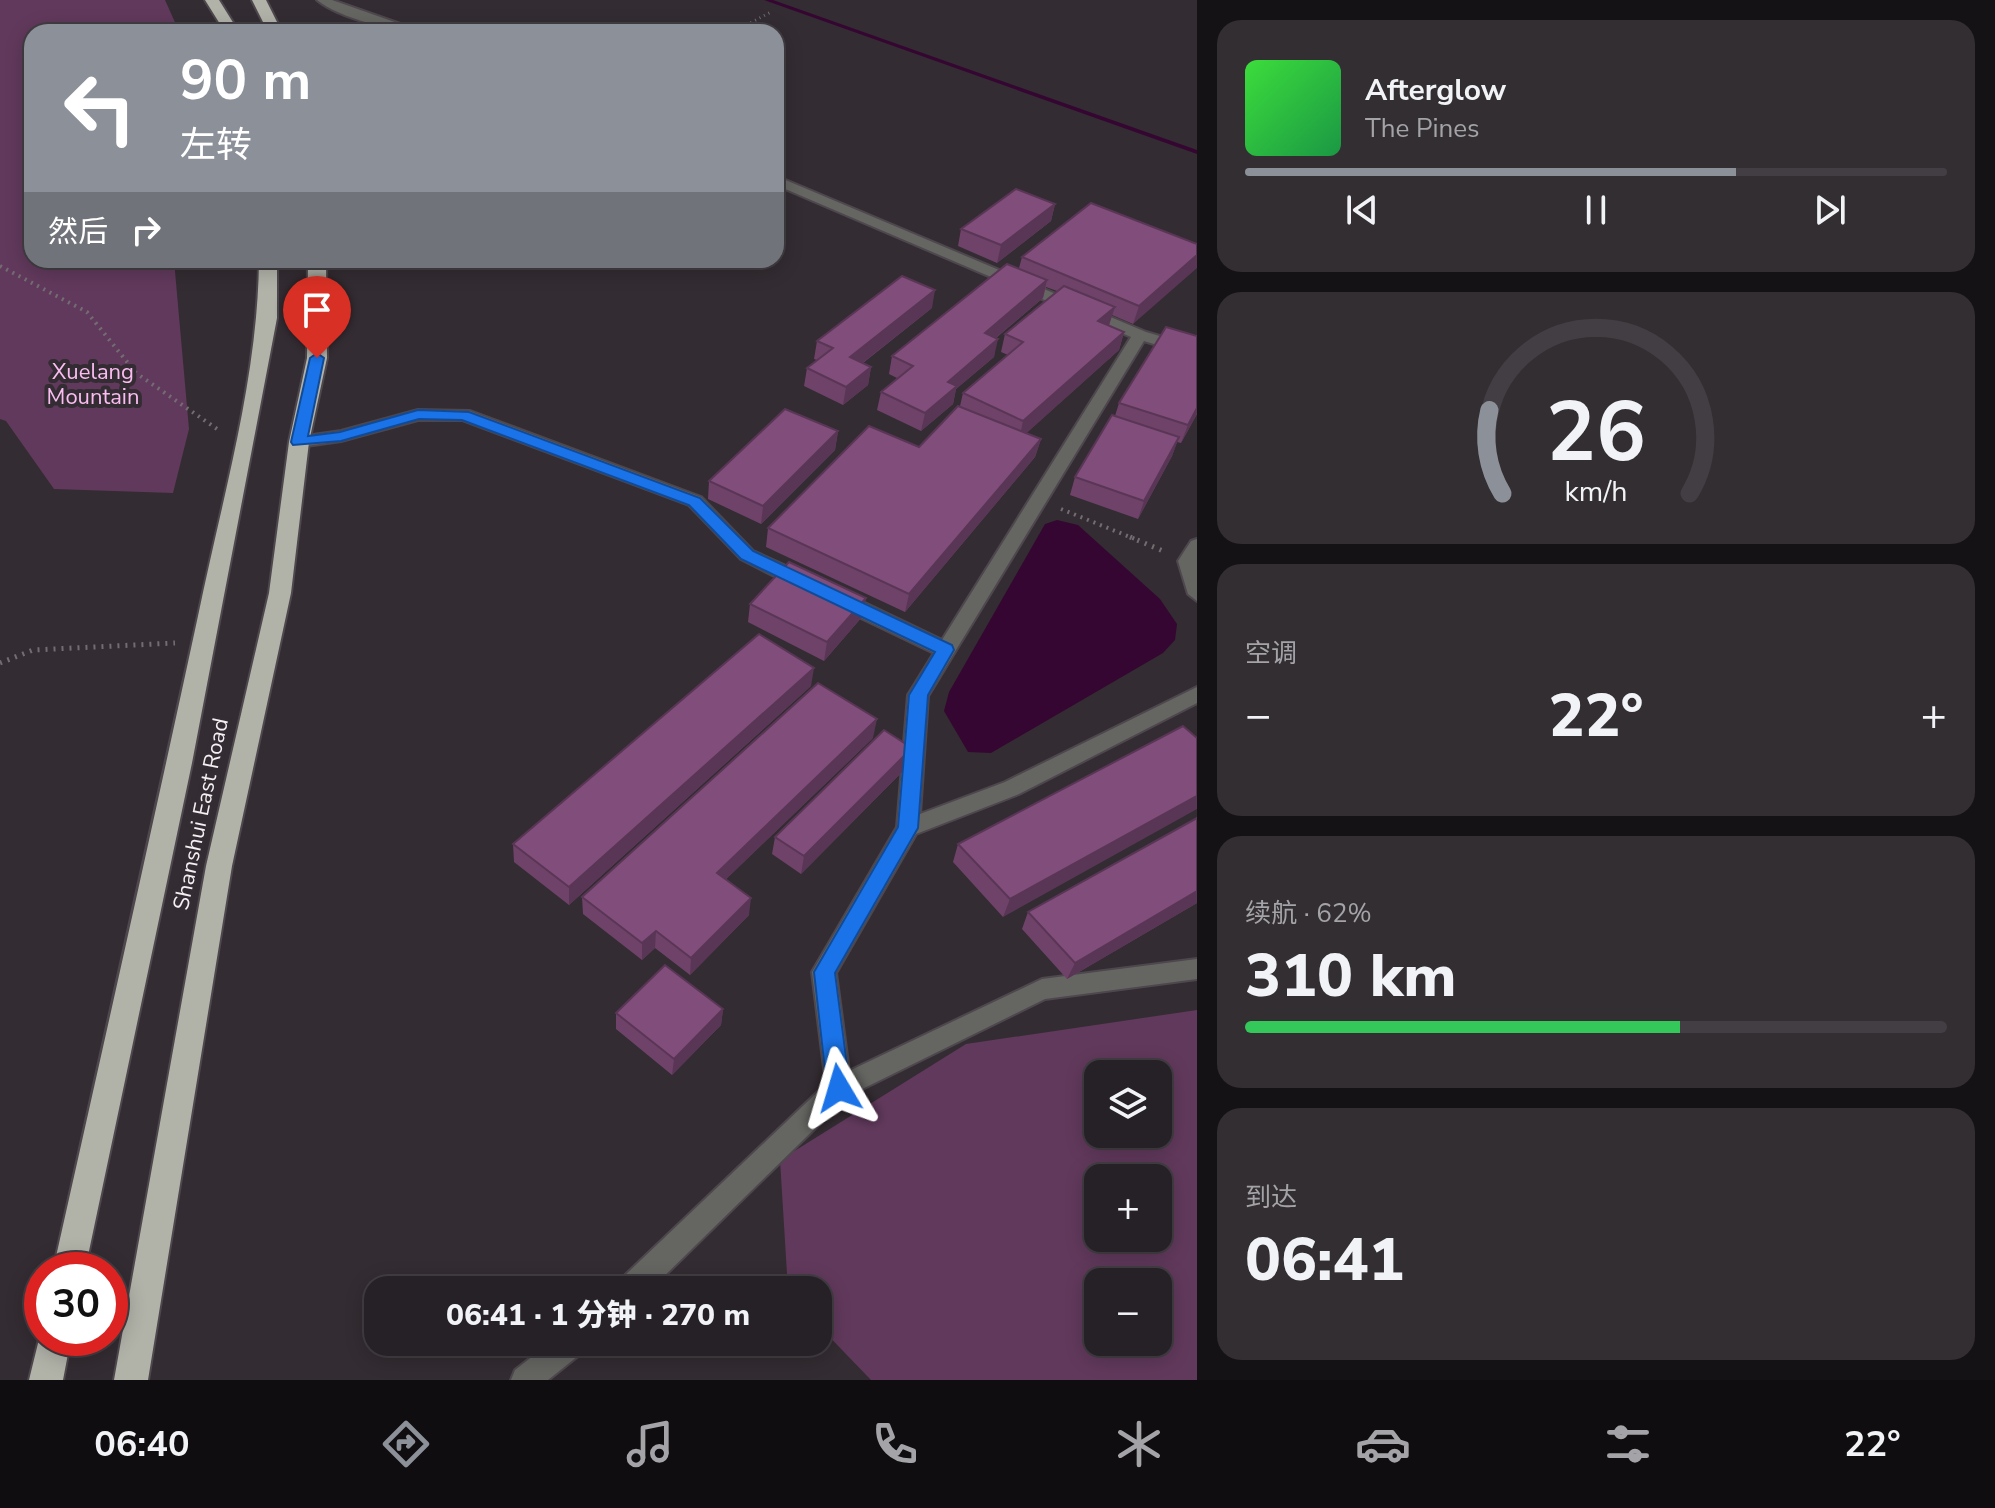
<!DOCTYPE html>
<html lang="zh">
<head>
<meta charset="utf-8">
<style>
  body { margin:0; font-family:"Nunito Sans","Noto Sans SC",sans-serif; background:#322e32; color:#f1f3f6; height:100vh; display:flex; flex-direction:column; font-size:30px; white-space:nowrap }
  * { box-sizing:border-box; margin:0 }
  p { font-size:26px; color:#a4a3a7 }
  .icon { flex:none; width:44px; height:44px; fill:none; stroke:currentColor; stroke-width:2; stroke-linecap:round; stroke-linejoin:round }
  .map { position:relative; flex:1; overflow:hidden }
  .side { display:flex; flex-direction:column; gap:20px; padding:20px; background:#151215; width:798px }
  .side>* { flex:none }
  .banner { position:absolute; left:24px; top:24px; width:760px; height:244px; border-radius:24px; box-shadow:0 4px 20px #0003,0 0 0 2px #423e43; background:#8c9099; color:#fff; overflow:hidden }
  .controls { position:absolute; left:1084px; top:1060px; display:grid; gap:16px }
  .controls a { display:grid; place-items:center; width:88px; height:88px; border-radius:16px; background:#262126; box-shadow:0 4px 20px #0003,0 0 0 2px #423e43; font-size:40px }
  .speed { position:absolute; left:24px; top:1252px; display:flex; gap:16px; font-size:40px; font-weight:700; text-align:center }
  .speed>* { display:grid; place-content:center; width:104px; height:104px; border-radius:50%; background:#262126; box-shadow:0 4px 20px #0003,0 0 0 2px #423e43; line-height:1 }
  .speed .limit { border:12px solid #d22; background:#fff; color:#111 }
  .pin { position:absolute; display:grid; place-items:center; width:68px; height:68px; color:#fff; margin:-82px -34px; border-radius:50% 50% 50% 0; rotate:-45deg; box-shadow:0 0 8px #0007 }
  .pin .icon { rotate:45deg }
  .me { position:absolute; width:88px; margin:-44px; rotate:353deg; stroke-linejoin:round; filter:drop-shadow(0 0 6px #0008) }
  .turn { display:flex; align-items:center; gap:28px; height:168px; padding:0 24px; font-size:36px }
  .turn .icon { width:104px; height:104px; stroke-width:2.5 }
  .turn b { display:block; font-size:56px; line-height:68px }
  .then { display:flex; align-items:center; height:76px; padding:0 24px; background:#0003; gap:16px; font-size:30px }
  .big { font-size:60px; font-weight:800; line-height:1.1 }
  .side .tile { flex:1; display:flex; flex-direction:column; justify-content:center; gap:12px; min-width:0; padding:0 28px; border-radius:24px; background:#322e32 }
  .side .dial { align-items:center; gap:0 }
  .dial svg { height:208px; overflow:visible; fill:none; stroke:#423e43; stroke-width:7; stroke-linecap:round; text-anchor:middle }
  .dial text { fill:#f1f3f6; stroke:none }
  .song { display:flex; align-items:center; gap:24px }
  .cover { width:96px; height:96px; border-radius:12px; background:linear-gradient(135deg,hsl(120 70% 55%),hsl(140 70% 35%)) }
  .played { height:8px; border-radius:4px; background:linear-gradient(90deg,#8c9099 70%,#423e43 70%) }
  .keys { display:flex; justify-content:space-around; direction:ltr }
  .heat { display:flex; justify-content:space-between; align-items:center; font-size:44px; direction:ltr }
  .charge { height:12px; border-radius:6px; background:linear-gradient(90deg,#34c759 62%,#423e43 0) }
  .trip { position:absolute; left:364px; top:1276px; width:468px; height:80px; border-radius:24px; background:#262126; box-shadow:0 4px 20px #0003,0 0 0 2px #423e43; font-weight:800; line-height:80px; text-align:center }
  .tabs { display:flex; height:128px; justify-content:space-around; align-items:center; background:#0f0d0f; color:#a4a3a7 }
  .tabs .icon { width:56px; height:56px }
  .tabs .selected { color:#8c9099 }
  .tabs b { font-size:36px; color:#f1f3f6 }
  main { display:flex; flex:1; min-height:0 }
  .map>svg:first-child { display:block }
</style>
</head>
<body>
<main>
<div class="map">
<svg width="1197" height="1380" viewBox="0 0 1197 1380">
  <rect width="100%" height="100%" fill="#332c32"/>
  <path fill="#61395c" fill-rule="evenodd" d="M0 0H165L178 29V32H32V260H174L189 429 173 493 54 489 6 421 0 419Z
    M1197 1010V1380H871L818 1325V1290H788L780 1160 966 1044ZM1098 1074H1158V1134H1098ZM1098 1178H1158V1238H1098ZM1098 1282H1158V1342H1098Z"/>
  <path fill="#360632" d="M1057 520 1078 525 1160 599 1177 624 1175 640 1163 653 991 753 968 752 944 711 949 692 1045 524Z"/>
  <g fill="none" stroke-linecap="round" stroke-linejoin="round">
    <path fill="#360632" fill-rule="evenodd" d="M764 0H773L1197 150V154Z"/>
    <g stroke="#4e474d" stroke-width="4">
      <path id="street" d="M317 0H332L423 32C395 32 339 18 317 0Z
        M776 176 1146 332 1197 347V357L1144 341 928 696 920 814 1005 782 1197 687V703L1019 794 916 834 836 973 849 1071 1042 979 1197 959V979L1045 999 848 1096 650 1290H616L620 1280 826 1084 812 972 897 827 908 695 934 653 832 604 830 599 839 592 846 594 942 640 1131 337 776 185Z
        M418 410 470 411 701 497 753 551 810 577 812 582 803 588 796 587 741 559 689 505 462 420H418L341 441 299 447 291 442 299 437 341 431Z
        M1197 539V601L1188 594 1178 561 1191 541Z
        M551 1342H587L583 1352 548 1380H511L515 1370Z"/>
    </g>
    <g stroke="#4e474d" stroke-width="4">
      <path id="highway" d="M205 0H219L239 32H225Z
        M252 0H266L282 32H268Z
        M259 260H277V318L192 763 85 1270H53C102 1052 151 834 198 616 222 499 258 379 259 260Z
        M308 260H326L327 358 309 442 291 593 232 866 148 1380H114L206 866 269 593 289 442 307 358Z
        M42 1327V1338H71L63 1380H29Z"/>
    </g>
    <path stroke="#736d72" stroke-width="3" stroke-dasharray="1 4" stroke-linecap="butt" d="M733 32 771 12"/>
    <path stroke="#736d72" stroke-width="4" stroke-dasharray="2 5" stroke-linecap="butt" d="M0 266 87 312 136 373 220 431
      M1061 509 1135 539"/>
    <path stroke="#736d72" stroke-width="5" stroke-dasharray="2 6" stroke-linecap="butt" d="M1130 537 1163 551
      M0 663 33 650 175 643"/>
    <use href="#street" fill="#656662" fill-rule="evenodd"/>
    <use href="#highway" fill="#b1b3a9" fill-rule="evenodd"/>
  </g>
  <path fill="#6f426a" d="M1055 204 1051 221 997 263 958 246 961 229Z
    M1197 244 1133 324 1112 315 1109 326 1124 332 1119 350 1026 433 1041 439 1035 457 905 612 766 547 768 528 919 447 960 406 963 393 1008 355 1001 352 1005 334 1057 291 1046 287 1043 298 996 338 994 357 956 389 953 404 921 431 877 410 881 392 897 378 889 374 892 356 1019 268 1022 257Z
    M932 308 863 363 871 367 868 385 843 405 804 386 807 368 817 360 814 359 817 341Z
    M1119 403 1197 414 1181 443 1177 442 1172 456 1138 519 1070 495 1075 477 1115 416Z
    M838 431 835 450 761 524 708 499 709 481Z
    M750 604 862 617 824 661 748 622Z
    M811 686 569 905 514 862 513 844Z
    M873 738 726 879 749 915 690 975 655 948 642 960 583 914 582 897Z
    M1197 738 1003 917 953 862 958 844Z
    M908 766 801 874 772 854 775 837Z
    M1197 818V903L1067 979 1022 929 1028 912Z
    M723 1009 721 1025 672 1075 616 1029V1013Z"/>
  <path fill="#5a3656" d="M1055 204 1051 221 997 263 1001 245Z
    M1197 255V268L1133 324 1139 306Z
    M1047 280 1043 298 980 351 985 333Z
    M935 290 932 308 847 375 850 357Z
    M1115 307 1109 325 1093 339 1098 321Z
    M1124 332 1119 350 1019 440 1023 421Z
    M998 339 994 357 956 389 953 404 921 431 925 413 948 382Z
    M871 367 868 385 843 405 846 387Z
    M1197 408V414L1181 443 1188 425Z
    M838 431 835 450 761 524 763 506Z
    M1179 437 1172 456 1138 519 1144 501Z
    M1041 439 1035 457 905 612 909 594Z
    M866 598 862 617 824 661 827 642Z
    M814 668 811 686 569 905V887Z
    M877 719 873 738 715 890 717 873Z
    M912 748 908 766 801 874 804 856Z
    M1197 796V809L1003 917 1010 899Z
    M1197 891V903L1067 979 1075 963Z
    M751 898 749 915 690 975 691 958Z
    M656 931 655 948 642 960V943Z
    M723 1009 721 1025 672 1075 674 1059Z"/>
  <path fill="#814d7b" stroke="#5a3656" stroke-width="2" d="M1016 189 1055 204 1001 245 961 229Z
    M1091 203 1197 244V255L1139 306 1022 257Z
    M1007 264 1047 280 985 333 998 339 948 382 957 386 925 413 881 392 913 366 892 356Z
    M902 276 935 290 850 357 871 367 846 387 807 368 833 348 817 341Z
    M1064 286 1115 307 1098 321 1124 332 1023 421 963 393 1023 342 1005 334Z
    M1166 327 1197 336V408L1188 425 1119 403Z
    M958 406 1041 439 909 594 768 528 869 426 919 447Z
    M785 409 838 431 763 506 709 481Z
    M1112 415 1179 437 1144 501 1075 477Z
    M789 562 866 598 827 642 750 604Z
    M759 634 814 668 569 887 513 844Z
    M818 683 877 719 717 873 751 898 691 958 656 931 642 943 582 897Z
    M1183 726 1197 738V796L1010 899 958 844Z
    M884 730 912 748 804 856 775 837Z
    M1197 818V891L1075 963 1028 912Z
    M665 965 723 1009 674 1059 616 1013Z"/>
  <path fill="#1a73e8" stroke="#114b97" stroke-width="2" d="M317 353 324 358 308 436 340 432 418 410 469 412 700 498 753 551 952 645 954 650 928 695 918 828 835 973 850 1088 847 1095 839 1098 831 1095 827 1088 814 972 898 827 909 695 935 652 741 559 689 505 462 420 419 419 341 441 293 445 291 442 310 358Z"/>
  <g text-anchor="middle" stroke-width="8" stroke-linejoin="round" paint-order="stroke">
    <g font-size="22" fill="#fabcf1" stroke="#332c32">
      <text x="93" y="379">Xuelang<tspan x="93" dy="25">Mountain</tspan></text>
    </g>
    <g font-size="22" fill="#f4eff3" stroke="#332c32">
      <text transform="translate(200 814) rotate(-78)" y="8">Shanshui East Road</text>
    </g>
  </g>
</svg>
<div class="controls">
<a><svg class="icon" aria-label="layers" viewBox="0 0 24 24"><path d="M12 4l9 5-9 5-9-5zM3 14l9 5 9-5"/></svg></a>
<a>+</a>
<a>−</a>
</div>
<div class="speed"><div class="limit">30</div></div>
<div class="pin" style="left:317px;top:358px;background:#d93025"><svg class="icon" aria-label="arrive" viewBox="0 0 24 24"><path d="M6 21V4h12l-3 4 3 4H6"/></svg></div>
<svg class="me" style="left:839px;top:1088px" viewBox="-20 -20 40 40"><path d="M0-17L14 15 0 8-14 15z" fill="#1a73e8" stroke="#fff" stroke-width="4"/></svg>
<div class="trip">06:41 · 1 分钟 · 270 m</div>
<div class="banner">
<div class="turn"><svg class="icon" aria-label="left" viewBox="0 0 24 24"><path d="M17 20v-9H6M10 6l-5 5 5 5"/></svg><div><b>90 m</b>左转</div></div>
<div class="then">然后<svg class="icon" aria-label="right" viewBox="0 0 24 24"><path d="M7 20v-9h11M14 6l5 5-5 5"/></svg></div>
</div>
</div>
<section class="side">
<div class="tile">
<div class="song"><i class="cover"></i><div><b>Afterglow</b><p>The Pines</p></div></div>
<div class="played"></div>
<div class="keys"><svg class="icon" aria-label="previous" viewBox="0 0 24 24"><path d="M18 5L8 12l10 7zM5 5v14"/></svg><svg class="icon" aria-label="pause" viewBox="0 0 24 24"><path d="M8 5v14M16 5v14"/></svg><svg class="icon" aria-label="next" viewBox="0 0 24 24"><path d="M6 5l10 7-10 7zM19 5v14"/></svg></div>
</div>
<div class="tile dial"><svg viewBox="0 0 100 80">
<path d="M14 69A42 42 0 1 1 86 69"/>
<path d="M14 69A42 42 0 0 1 9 37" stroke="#8c9099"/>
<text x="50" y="56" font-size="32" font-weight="700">26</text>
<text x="50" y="72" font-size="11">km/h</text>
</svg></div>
<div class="tile"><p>空调</p>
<div class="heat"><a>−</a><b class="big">22°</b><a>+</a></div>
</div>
<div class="tile"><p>续航 · 62%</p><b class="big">310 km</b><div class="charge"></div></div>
<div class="tile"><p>到达</p><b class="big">06:41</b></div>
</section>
</main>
<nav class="tabs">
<b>06:40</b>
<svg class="icon selected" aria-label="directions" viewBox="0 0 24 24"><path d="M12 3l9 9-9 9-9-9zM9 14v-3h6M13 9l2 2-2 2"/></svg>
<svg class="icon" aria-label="music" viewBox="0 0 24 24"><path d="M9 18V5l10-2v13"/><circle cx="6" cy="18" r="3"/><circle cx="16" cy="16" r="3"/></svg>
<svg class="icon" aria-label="phone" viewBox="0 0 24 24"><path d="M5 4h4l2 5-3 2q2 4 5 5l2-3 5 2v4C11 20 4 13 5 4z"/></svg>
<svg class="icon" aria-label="climate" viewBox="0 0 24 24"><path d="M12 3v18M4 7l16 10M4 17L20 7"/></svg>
<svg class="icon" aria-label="car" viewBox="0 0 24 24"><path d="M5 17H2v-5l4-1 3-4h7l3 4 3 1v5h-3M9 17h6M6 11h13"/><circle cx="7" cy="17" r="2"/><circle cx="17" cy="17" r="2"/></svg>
<svg class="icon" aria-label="filters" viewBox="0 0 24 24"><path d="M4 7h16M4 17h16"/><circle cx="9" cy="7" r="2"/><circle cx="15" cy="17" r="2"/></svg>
<b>22°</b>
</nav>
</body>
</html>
